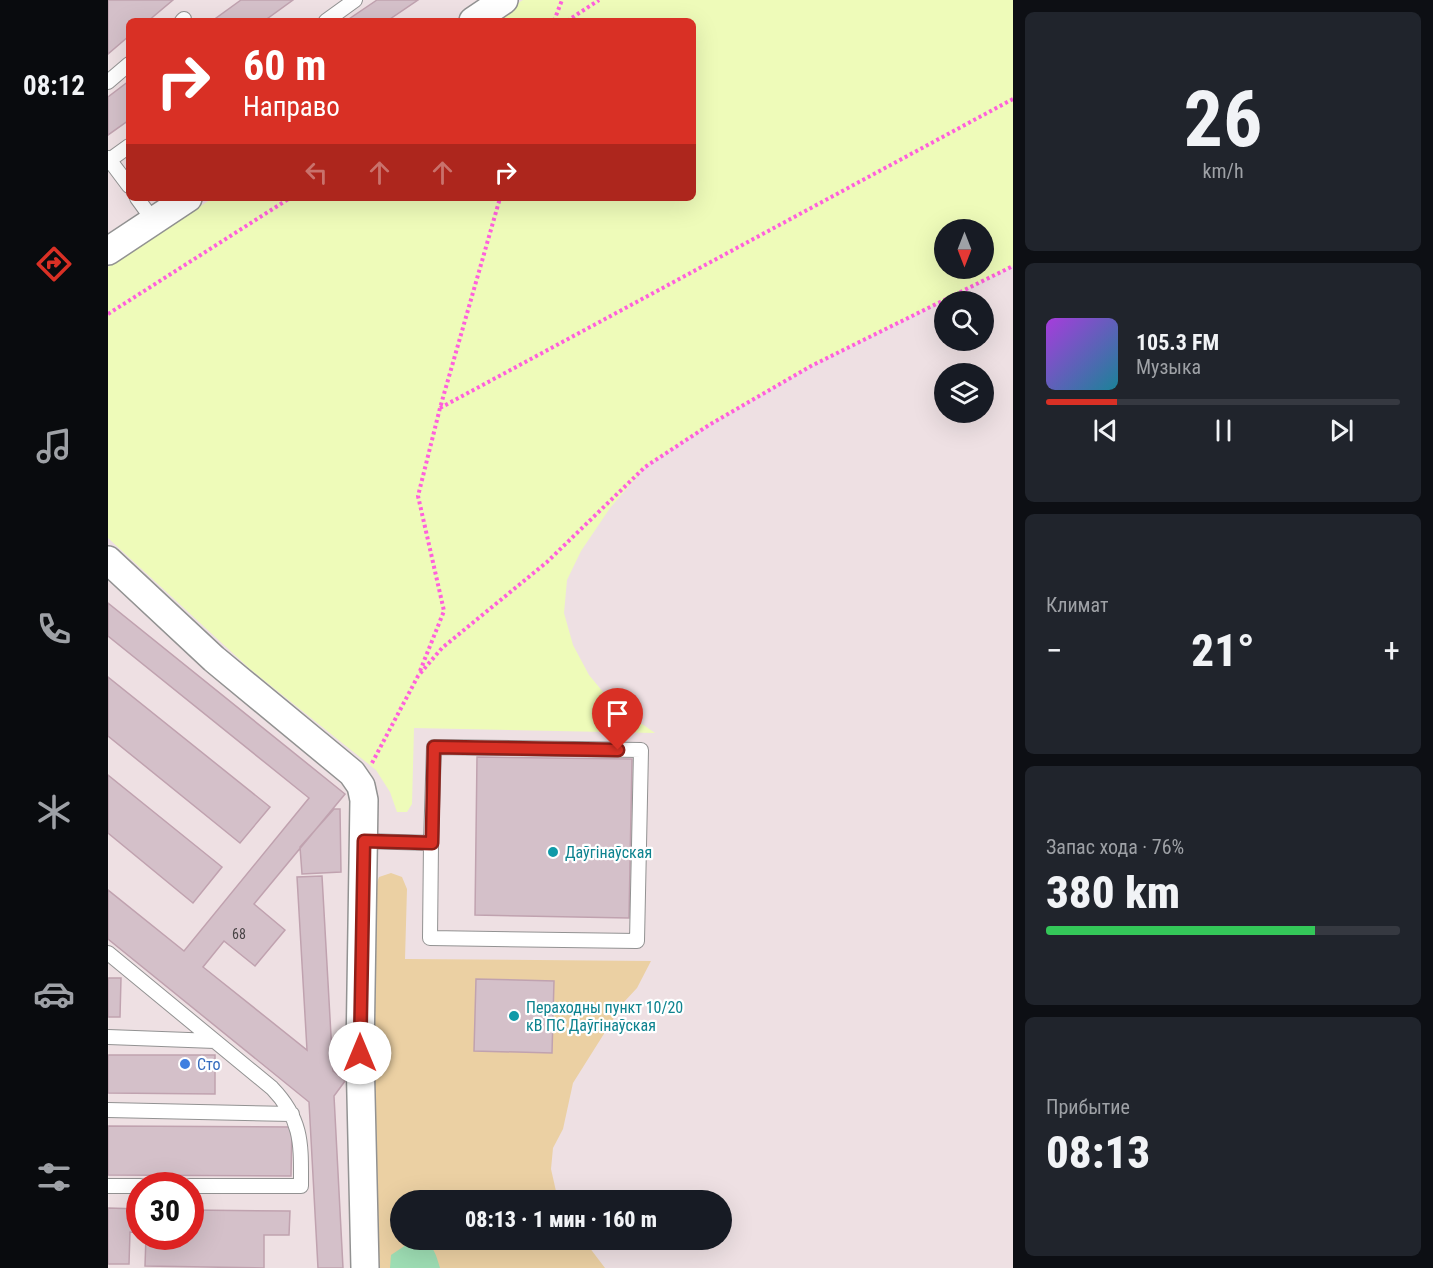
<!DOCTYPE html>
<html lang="ru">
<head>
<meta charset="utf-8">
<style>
  body { margin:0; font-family:"Roboto Condensed",sans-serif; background:#20242c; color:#f1f3f6; height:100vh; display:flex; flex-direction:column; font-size:22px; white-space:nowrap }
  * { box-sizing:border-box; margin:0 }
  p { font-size:20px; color:#9ea1a6 }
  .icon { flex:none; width:33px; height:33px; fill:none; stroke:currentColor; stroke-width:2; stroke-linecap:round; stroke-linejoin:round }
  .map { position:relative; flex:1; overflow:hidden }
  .details { display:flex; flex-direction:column; gap:12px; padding:12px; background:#0d0f14; width:420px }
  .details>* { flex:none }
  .hud { position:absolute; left:18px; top:18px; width:570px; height:183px; border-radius:9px; box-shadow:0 6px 24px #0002; background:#d93025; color:#fff; overflow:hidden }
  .needle { width:39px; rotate:180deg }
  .controls { position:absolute; left:826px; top:219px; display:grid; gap:12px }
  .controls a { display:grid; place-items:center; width:60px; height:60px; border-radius:50%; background:#171b24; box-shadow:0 6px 24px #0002; font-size:30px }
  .speed { position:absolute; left:18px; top:1172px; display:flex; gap:12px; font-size:30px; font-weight:700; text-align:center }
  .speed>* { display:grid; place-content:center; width:78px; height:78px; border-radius:50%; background:#171b24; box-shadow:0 6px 24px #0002; line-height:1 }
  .speed .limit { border:9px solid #d22; background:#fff; color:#111 }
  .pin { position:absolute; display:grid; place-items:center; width:51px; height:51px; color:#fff; margin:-62px -26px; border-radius:50% 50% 50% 0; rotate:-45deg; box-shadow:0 0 6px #0007 }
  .pin .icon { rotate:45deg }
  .me { position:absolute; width:66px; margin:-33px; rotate:0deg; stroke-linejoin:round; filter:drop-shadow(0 0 4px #0008) }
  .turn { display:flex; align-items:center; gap:21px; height:126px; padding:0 18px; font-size:27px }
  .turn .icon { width:78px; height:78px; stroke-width:2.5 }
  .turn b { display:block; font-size:42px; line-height:51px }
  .lanes { display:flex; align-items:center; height:57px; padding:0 18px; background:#0003; justify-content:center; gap:30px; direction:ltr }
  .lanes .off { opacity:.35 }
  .big { font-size:45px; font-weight:800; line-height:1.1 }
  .details .widget { flex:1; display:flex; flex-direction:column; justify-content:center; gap:9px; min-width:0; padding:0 21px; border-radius:9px; background:#20242c }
  .details .dial { align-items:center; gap:0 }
  .dial b { font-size:78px; line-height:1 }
  .song { display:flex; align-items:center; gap:18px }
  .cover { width:72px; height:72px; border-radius:9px; background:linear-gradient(135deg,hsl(280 70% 55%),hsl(190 70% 35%)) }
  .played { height:6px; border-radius:3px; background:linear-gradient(90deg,#d93025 20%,#363941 20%) }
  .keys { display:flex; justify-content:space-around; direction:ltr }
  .heat { display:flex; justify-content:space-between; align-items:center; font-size:33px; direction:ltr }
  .charge { height:9px; border-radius:4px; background:linear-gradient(90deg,#34c759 76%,#363941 0) }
  .trip { position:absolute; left:282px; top:1190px; width:342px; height:60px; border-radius:30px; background:#171b24; box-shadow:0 6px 24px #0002; font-weight:800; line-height:60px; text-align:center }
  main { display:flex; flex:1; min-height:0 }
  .tabs { display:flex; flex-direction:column; width:108px; justify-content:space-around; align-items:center; background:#090b0e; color:#9ea1a6 }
  .tabs .icon { width:42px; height:42px }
  .tabs .active { color:#d93025 }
  .tabs b { font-size:27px; color:#f1f3f6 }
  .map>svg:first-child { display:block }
</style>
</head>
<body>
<main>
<nav class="tabs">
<b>08:12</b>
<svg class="icon active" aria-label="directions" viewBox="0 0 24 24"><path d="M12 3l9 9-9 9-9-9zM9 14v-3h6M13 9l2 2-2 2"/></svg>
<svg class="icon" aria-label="music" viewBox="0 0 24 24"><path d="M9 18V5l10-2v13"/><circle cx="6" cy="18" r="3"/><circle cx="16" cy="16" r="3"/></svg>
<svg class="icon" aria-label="phone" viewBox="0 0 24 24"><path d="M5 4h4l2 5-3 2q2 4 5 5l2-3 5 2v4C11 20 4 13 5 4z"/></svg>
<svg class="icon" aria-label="climate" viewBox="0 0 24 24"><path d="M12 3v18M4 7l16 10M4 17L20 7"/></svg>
<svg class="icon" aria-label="car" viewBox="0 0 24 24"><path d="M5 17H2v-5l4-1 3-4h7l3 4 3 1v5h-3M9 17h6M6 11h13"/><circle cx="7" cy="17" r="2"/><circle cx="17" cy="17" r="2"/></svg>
<svg class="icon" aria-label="filters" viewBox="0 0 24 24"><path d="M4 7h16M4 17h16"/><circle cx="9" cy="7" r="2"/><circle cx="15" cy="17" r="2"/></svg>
</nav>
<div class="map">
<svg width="905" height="1268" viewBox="0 0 905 1268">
  <rect width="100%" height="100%" fill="#eee0e3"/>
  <path fill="#ebd0a3" d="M283 873 294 877 299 889 297 959 543 961 529 988 516 1002 465 1083 455 1129 445 1148 443 1169 450 1200H292V1239H475L497 1268H257L267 888 271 877Z"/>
  <path fill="#eefbb9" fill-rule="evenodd" d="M415 0H905V266L703 366 601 425 537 467 502 508 473 551 459 580 456 613 465 645 481 675 505 704 547 733 306 728 304 804 299 812H289L282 792 268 770 142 669 0 538V267L105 198H585V21H382ZM837 230H876V268H837Z"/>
  <path fill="#9edeb4" d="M307 1239C324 1239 328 1254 332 1268H282L283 1255Z"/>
  <path fill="#d4c0c9" stroke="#c0a2af" stroke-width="1.5" d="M0 0H65L40 21H21V36L0 54Z
    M133 0H185L156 21H104Z
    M269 0H310L279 21H238Z
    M21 81V120L0 135V97Z
    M0 603 237 794 146 904 177 930 147 966 116 941 95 967 199 1050 189 877 214 876 225 1071 237 1081 226 1096 235 1268H210L201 1102 0 939V890L76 951 201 798 0 636Z
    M0 677 162 807 132 843 0 736Z
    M369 757 524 759 521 918 367 915Z
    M0 775 114 867 85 903 0 833Z
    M226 809H232L233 872 194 874 192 847Z
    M0 978H13L12 1017H0Z
    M368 979 446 981 444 1053 366 1051Z
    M0 1055H107V1094L0 1093Z
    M0 1126 184 1127 183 1176 0 1175Z
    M0 1208 32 1209V1233L22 1232 21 1264H0Z
    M82 1210 182 1211 181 1235H156V1268L37 1266 38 1236H82Z"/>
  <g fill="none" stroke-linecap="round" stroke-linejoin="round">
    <g stroke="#929292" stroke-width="16">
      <path id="service" d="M74 21 76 19
        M218 21 247 0
        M0 82 21 64
        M0 158 21 186
        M3 159 21 146
        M29 198 45 220
        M256 841 323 843 322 938 529 941 533 750 326 747 323 843
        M0 953 164 1088C195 1120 193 1145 193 1186H82
        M0 1037 107 1041
        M0 1110 184 1114
        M0 1186H32"/>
    </g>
    <g stroke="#929292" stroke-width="30">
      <path id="minor" d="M365 21 396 0
        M0 251 80 198
        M0 560 106 659 244 773 253 786 256 800 252 1053 257 1268"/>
    </g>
    <path stroke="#ff60dc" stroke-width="4" stroke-dasharray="3 3" stroke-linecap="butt" d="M446 21 454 0
      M459 21 491 0
      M0 314 182 198
      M332 408 905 99
      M312 671 336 611 310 496 332 408 392 198
      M264 763 310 676 334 648 439 562 537 467 601 425 703 366 905 266"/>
    <use href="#service" stroke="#fff" stroke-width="14"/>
    <use href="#minor" stroke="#fff" stroke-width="27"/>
  </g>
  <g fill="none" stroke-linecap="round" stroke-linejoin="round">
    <g stroke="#8d1f18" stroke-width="15">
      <path id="route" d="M252 1053 256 841 324 843 326 747 510 750"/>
    </g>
    <use href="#route" stroke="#d93025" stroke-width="10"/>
  </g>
  <g fill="#0f9aa8" stroke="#fff" stroke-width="2">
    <circle cx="445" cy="852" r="6"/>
    <circle cx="406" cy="1016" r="6"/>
  </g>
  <circle fill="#3f7fe0" stroke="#fff" stroke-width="2" cx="77" cy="1064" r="6"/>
  <g text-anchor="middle" stroke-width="4.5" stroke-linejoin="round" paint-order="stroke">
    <g font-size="14" fill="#494446">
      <text x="131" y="939">68</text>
    </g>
    <g font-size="16" fill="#0d838f" stroke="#fff" text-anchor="start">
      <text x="457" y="858">Даўгінаўская</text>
      <text x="418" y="1013">Пераходны пункт 10/20<tspan x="418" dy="18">кВ ПС Даўгінаўская</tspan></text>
    </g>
    <g font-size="16" fill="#366cbe" stroke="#fff" text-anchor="start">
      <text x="89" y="1070">Сто</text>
    </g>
  </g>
</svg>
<div class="controls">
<a><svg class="needle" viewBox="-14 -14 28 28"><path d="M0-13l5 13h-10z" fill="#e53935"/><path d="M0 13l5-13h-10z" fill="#9ea1a6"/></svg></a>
<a><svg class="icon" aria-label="search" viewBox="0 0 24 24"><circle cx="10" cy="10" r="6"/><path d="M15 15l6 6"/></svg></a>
<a><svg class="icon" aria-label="layers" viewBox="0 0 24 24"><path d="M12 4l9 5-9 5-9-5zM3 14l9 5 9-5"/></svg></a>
</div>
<div class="speed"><div class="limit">30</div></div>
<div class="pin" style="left:510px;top:750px;background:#d93025"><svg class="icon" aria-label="arrive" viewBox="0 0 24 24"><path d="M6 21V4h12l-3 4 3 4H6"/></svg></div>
<svg class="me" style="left:252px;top:1053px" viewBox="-20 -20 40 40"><circle r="19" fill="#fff"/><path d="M0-13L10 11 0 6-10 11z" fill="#d93025"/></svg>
<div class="trip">08:13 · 1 мин · 160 m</div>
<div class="hud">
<div class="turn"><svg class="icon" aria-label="right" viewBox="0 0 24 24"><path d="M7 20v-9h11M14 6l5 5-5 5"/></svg><div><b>60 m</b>Направо</div></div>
<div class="lanes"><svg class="icon off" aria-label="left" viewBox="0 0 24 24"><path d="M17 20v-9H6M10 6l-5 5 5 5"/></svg><svg class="icon off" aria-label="ahead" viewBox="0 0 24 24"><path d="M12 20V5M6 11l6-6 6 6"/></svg><svg class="icon off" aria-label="ahead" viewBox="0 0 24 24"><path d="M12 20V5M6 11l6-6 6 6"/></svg><svg class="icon" aria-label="right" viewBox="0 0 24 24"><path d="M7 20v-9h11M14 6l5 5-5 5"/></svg></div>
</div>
</div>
<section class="details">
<div class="widget dial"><b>26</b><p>km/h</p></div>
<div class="widget">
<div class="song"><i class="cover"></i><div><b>105.3 FM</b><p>Музыка</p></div></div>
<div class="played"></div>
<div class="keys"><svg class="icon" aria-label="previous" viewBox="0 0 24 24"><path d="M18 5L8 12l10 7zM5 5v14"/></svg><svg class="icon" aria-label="pause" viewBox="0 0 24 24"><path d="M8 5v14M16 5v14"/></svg><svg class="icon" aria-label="next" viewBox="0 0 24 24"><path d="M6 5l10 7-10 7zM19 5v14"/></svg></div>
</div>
<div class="widget"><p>Климат</p>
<div class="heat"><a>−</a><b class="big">21°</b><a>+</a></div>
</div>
<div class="widget"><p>Запас хода · 76%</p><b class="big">380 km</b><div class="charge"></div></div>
<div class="widget"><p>Прибытие</p><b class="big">08:13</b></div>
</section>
</main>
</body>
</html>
